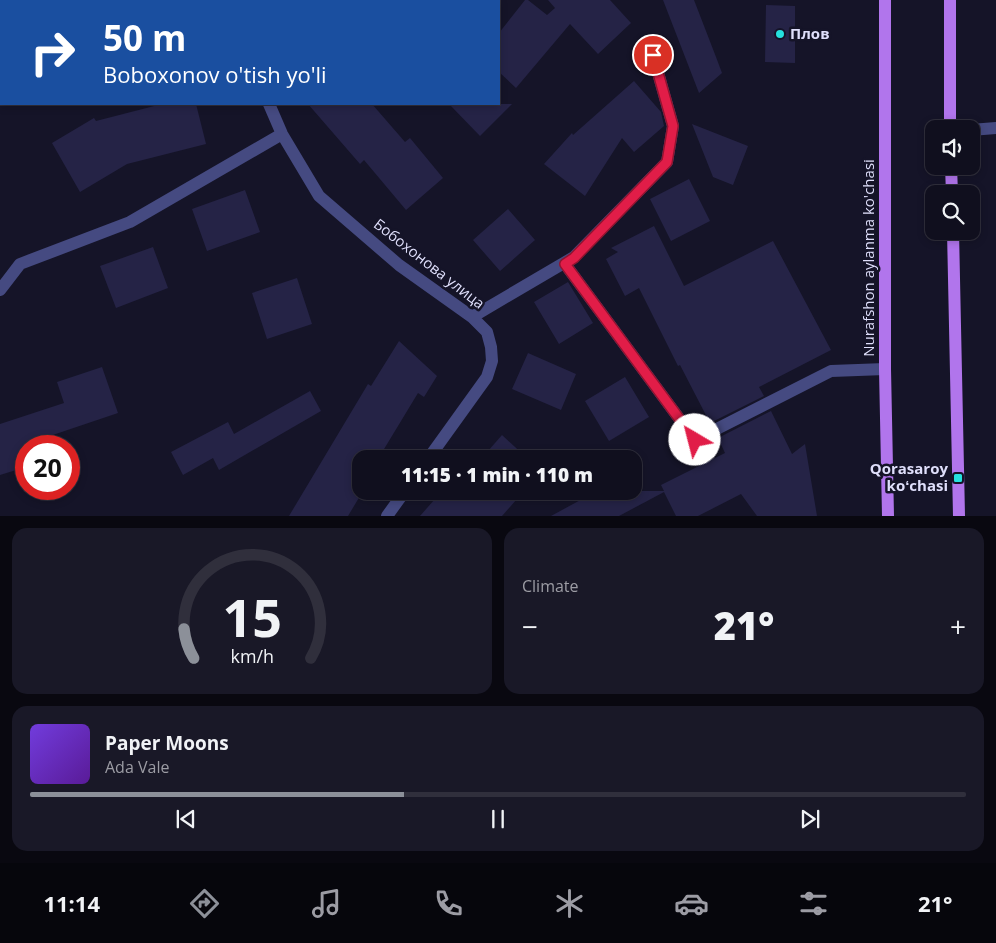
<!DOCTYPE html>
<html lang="en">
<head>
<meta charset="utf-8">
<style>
  body { margin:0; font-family:"Open Sans",sans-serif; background:#191827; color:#f1f3f6; height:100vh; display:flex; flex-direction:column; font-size:19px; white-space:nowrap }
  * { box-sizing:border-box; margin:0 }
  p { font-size:16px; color:#9c9ca4 }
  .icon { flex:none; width:28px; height:28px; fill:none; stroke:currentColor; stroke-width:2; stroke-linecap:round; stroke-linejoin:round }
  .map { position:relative; height:516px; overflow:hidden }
  .side { display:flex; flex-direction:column; gap:12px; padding:12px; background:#090810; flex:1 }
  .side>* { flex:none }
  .hud { position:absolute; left:0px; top:0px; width:500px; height:105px; box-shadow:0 2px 8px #0003,0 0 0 1px #302f3c; background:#1a4fa0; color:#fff; overflow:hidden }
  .buttons { position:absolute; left:925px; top:120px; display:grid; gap:10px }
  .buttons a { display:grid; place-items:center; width:55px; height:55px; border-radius:10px; background:#100f1e; box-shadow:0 2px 8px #0003,0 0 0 1px #302f3c; font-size:25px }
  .speed { position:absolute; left:15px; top:435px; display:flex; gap:10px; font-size:25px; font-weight:700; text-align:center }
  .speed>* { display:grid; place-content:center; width:65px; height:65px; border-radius:50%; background:#100f1e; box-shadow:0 2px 8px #0003,0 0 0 1px #302f3c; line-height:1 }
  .speed .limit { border:8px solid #d22; background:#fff; color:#111 }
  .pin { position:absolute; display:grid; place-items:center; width:42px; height:42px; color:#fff; margin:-21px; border:2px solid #fff; border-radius:50%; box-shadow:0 1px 5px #0007 }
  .me { position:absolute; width:55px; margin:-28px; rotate:323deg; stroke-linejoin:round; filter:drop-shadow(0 0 4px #0008) }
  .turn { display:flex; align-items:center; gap:18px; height:105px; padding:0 20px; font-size:22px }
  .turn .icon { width:65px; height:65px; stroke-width:2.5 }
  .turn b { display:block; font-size:35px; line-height:42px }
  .big { font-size:38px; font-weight:800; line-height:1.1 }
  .side .widget { flex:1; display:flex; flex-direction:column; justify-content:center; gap:8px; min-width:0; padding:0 18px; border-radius:15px; background:#191827 }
  .side .dial { align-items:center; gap:0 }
  .dial svg { height:130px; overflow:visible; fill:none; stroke:#302f3c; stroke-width:7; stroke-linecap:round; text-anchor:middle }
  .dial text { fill:#f1f3f6; stroke:none }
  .song { display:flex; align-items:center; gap:15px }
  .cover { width:60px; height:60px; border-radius:8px; background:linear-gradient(135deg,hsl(260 70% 55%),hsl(270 70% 35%)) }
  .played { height:5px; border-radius:2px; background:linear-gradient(90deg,#8c9099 40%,#302f3c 40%) }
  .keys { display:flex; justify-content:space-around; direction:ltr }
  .heat { display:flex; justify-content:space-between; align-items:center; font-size:28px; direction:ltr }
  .side .tiles { flex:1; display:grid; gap:12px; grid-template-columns:1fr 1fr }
  .widget:last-child { grid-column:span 2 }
  .trip { position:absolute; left:352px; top:450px; width:290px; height:50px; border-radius:15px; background:#100f1e; box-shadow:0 2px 8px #0003,0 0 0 1px #302f3c; font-weight:800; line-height:50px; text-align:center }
  .dock { display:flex; height:80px; justify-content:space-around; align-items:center; background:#06060c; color:#9c9ca4 }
  .dock .icon { width:35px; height:35px }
  .dock .selected { color:#8c9099 }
  .dock b { font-size:22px; color:#f1f3f6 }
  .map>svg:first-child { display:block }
</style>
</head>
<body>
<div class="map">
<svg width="996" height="516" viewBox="0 0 996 516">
  <rect width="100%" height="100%" fill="#151428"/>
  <path fill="#252346" d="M525 0H528L547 15 555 8 548 0H610L631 23 598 54 570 24 516 88 499 72V33Z
    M663 0H694L716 57 722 73 699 93Z
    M766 5 795 6V63L765 62Z
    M634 81 661 112 664 126 634 152 622 138 585 196 544 164 572 133 573 135Z
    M162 104H196L206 144 127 164 80 192 52 143 94 118 96 121Z
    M308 104H372L405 142 410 138 443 178 406 210 364 160 360 164Z
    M449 104H512L480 136Z
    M692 124 748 146 733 185 713 177Z
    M689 179 710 221 671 241 650 199Z
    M245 190 260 232 207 251 192 209Z
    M508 209 535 240 500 271 473 240Z
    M654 226 684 286 773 241 831 350 759 387 764 396 710 423 680 365 678 366 639 288 625 296 606 259 618 252 611 248Z
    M153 247 168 288 116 308 100 266Z
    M297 278 312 324 267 339 252 293Z
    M568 282 593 323 559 344 534 302Z
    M399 341 437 376 424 397 418 393 378 459H361V487L359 491H363L348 516H289L368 384 371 386Z
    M528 353 576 374 561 410 512 389Z
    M102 367 118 413 26 444V467L0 475V424L64 403 57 382Z
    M625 377 649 417 609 441 585 401Z
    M310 391 321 411 219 470 213 458 183 475 171 452 228 422 234 434Z
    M771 411 792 454 805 444 817 516H757L741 494 698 516H676L664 492 619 516H551L597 491H664L661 485 725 453 718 438Z
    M502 435 528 459H481Z
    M442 491H524L502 516H420Z"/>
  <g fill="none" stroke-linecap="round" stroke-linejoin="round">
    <path stroke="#454a81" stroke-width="12" d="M222 0 223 1
      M320 1 321 0
      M269 104 282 134 319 196 399 265 472 317 487 332 491 347 492 361 487 377 428 459
      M971 130 996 128
      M565 264 695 440 831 371 885 369
      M0 290 20 264 130 222 282 134
      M472 317 574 257 667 162 673 126 653 55
      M387 516 405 491"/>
    <path stroke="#b175ec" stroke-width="12" d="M885 0V369L888 516
      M950 0V129
      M951 166 952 194
      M953 231 959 516"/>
  </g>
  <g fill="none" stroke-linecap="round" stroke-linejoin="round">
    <g stroke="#92132f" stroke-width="12">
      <path id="route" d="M653 55 673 126 667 162 574 258 565 264 695 440"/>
    </g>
    <use href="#route" stroke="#e11d48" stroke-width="9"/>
  </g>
  <g fill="#25e1de" stroke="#151428" stroke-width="2">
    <circle cx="780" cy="34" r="5"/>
    <rect x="953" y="473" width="10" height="10" rx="2.5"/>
  </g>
  <g text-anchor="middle" stroke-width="5" stroke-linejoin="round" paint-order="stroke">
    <g font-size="15" font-weight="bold" fill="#dfdffb" stroke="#151428" text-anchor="start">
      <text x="790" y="39">Плов</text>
      <text x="948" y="474" text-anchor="end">Qorasaroy<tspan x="948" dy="17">koʻchasi</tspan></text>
    </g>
    <g font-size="15" fill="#dfdffb" stroke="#151428">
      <text transform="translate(869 258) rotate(-90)" y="5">Nurafshon aylanma ko'chasi</text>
      <text transform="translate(429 264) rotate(38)" y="5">Бобохонова улица</text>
    </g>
  </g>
</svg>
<div class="buttons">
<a><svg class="icon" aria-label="sound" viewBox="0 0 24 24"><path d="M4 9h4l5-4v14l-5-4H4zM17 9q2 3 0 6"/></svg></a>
<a><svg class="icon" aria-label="search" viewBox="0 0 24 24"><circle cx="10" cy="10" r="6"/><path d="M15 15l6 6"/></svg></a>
</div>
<div class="speed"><div class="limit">20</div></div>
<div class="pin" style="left:653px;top:55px;background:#d93025"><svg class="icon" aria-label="arrive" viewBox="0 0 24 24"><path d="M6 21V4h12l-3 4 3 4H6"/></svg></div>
<svg class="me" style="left:695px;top:440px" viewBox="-20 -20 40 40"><circle r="19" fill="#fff"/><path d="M0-13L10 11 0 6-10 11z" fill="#e11d48"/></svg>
<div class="trip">11:15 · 1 min · 110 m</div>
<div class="hud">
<div class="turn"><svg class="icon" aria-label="right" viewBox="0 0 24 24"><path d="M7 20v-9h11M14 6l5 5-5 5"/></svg><div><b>50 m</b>Boboxonov o'tish yo'li</div></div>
</div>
</div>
<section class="side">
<div class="tiles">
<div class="widget dial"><svg viewBox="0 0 100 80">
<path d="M14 69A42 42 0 1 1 86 69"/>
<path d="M14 69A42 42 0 0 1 8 51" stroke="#8c9099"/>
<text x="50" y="56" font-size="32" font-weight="700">15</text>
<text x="50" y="72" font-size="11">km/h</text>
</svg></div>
<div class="widget"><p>Climate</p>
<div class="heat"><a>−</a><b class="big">21°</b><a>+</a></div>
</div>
<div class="widget">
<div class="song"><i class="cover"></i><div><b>Paper Moons</b><p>Ada Vale</p></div></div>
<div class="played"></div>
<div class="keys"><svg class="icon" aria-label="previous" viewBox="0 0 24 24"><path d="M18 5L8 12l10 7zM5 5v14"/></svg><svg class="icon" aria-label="pause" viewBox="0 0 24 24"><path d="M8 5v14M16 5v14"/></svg><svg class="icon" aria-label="next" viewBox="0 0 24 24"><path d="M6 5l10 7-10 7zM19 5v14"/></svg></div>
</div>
</div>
</section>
<nav class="dock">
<b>11:14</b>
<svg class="icon selected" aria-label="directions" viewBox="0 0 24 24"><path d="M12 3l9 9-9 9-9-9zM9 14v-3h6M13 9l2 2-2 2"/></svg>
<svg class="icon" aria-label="music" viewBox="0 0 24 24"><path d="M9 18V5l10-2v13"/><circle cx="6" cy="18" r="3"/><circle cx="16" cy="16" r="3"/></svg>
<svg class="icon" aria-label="phone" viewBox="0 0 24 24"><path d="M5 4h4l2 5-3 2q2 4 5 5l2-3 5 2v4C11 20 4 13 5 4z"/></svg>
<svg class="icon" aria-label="climate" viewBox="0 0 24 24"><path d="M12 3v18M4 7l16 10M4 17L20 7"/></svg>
<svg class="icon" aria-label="car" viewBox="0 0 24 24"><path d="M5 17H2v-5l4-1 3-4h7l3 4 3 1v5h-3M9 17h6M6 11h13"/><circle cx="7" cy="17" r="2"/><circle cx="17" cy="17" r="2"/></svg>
<svg class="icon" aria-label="filters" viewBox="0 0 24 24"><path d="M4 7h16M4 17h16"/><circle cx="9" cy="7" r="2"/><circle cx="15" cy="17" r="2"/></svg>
<b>21°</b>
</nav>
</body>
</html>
